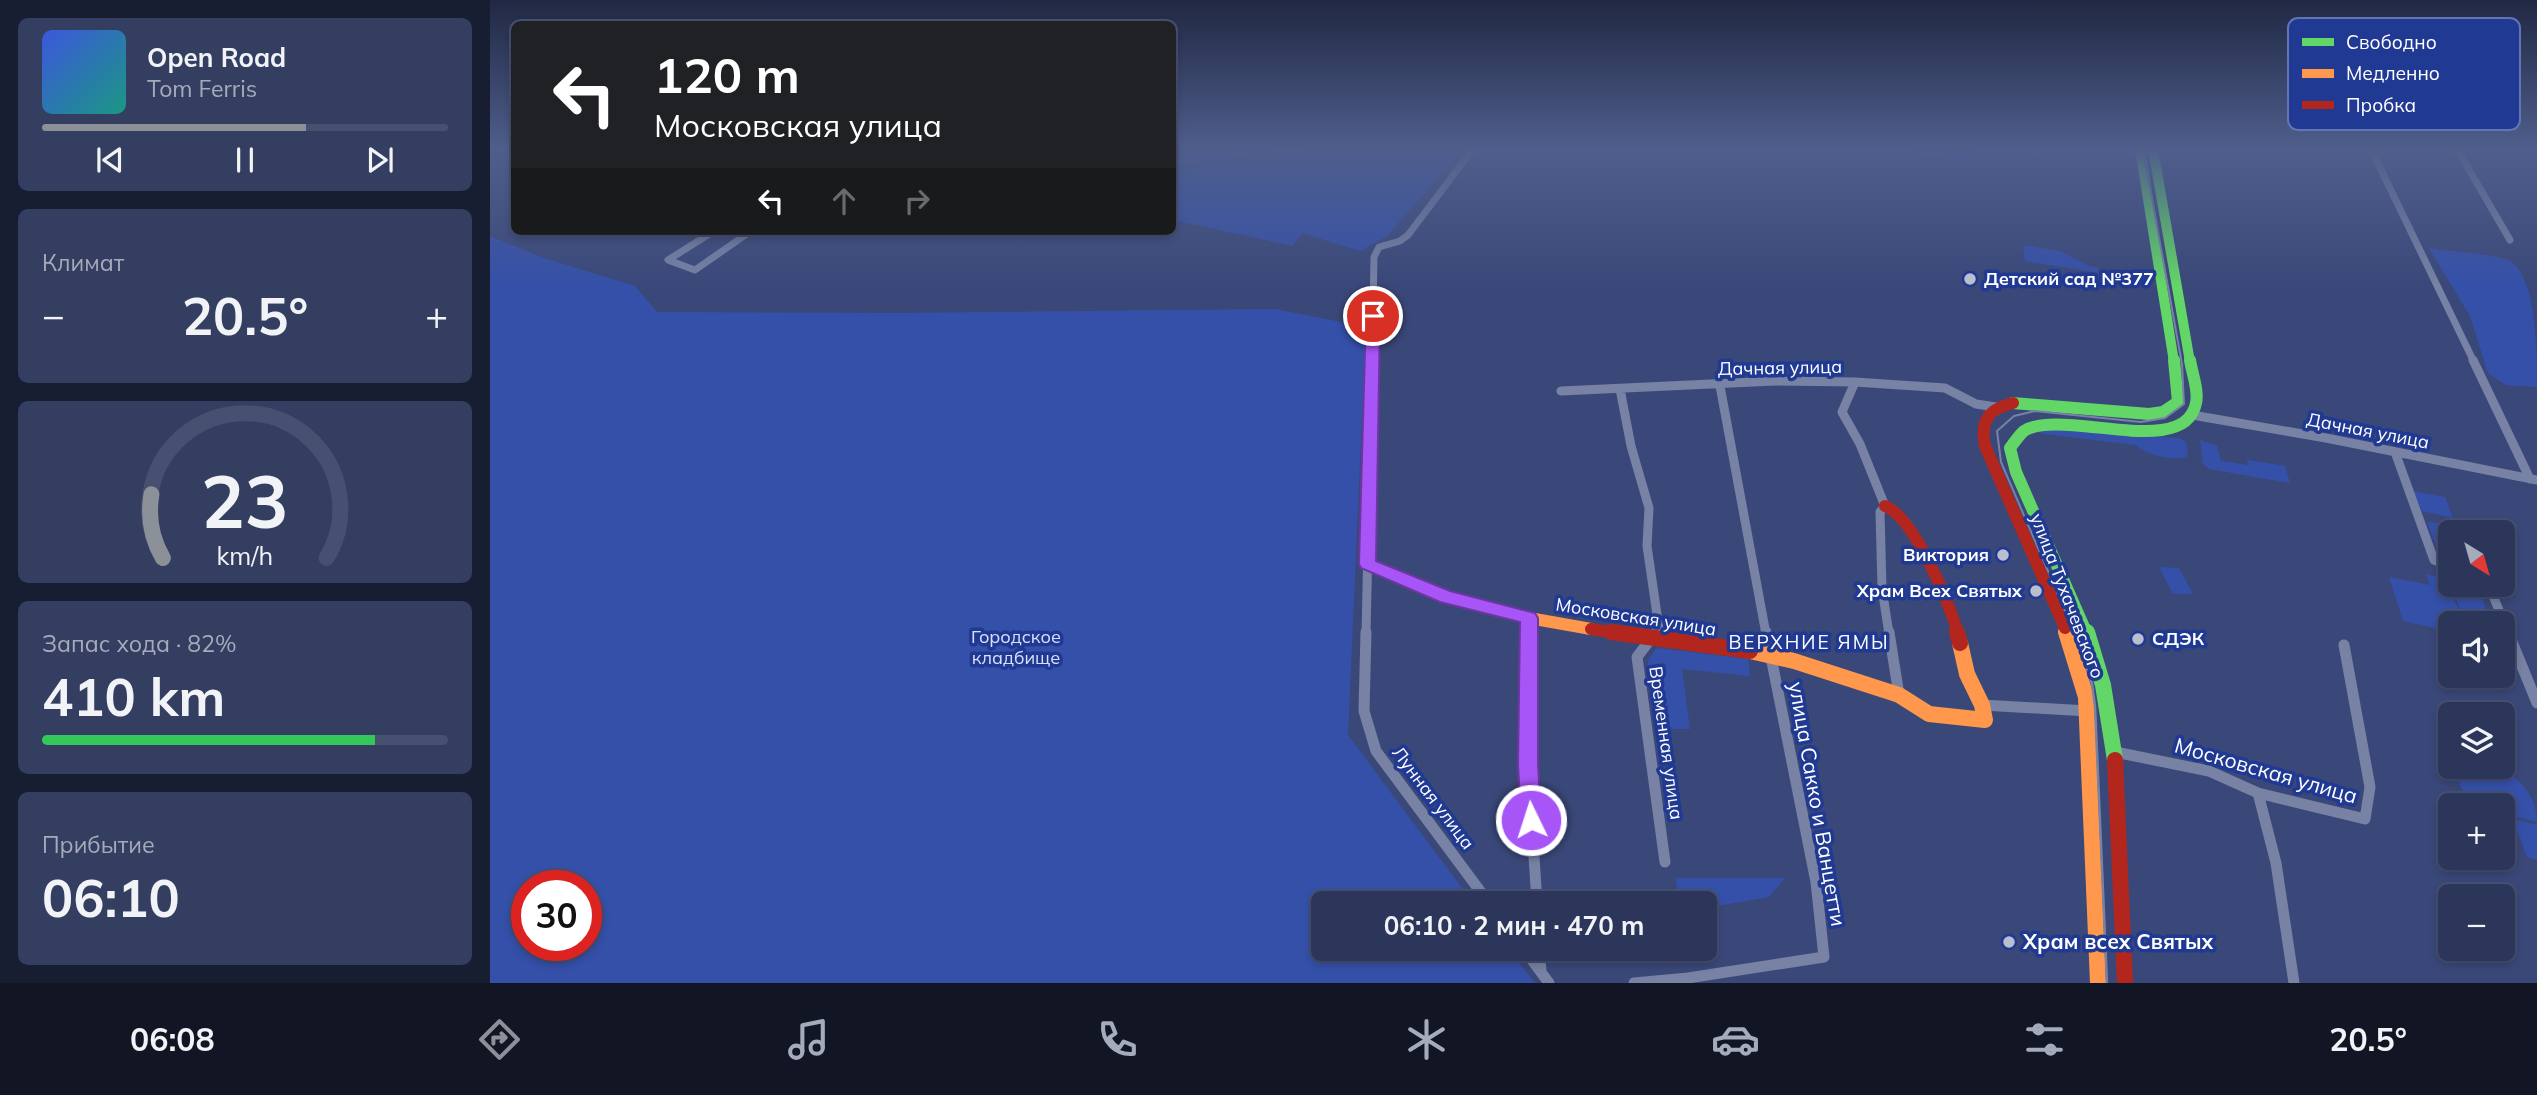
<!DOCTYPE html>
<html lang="ru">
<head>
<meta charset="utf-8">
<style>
  body { margin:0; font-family:Mulish,sans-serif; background:#343e61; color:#f1f3f6; height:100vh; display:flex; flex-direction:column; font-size:26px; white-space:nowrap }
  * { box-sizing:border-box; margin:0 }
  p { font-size:23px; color:#a6abbb }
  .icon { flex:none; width:38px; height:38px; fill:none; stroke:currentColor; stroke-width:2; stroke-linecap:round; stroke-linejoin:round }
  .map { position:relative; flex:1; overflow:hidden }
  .side { display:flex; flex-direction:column; gap:18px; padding:18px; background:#181e32; width:490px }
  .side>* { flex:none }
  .guide { position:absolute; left:21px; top:21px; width:665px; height:214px; border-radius:10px; box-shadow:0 4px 10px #0003,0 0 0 2px #485071; background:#202124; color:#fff; overflow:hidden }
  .needle { width:46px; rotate:143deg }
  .buttons { position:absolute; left:1948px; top:520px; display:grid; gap:14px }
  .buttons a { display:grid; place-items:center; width:77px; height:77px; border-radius:10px; background:#2c365b; box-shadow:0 4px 10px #0003,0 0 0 2px #485071; font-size:35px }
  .speed { position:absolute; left:21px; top:870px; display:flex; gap:14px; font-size:35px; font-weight:700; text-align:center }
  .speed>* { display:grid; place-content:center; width:91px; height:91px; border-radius:50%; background:#2c365b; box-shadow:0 4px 10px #0003,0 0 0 2px #485071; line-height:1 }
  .speed .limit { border:10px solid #d22; background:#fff; color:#111 }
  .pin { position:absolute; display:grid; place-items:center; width:60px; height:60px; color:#fff; margin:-30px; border:4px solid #fff; border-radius:50%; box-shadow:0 2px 7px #0007 }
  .me { position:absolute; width:77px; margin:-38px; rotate:356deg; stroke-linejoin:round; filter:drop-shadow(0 0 5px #0008) }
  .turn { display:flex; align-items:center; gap:24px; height:147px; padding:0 28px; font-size:32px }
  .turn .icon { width:91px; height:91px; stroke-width:2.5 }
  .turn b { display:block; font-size:49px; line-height:60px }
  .lanes { display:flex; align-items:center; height:66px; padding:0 28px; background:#0003; justify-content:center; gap:35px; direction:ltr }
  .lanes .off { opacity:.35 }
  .big { font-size:52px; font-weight:700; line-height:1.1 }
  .side .tile { flex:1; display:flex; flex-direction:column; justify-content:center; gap:10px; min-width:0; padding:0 24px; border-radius:10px; background:#343e61 }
  .side .dial { align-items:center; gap:0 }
  .dial svg { height:182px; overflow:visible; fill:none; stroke:#485071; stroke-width:7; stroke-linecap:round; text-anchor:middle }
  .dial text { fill:#f1f3f6; stroke:none }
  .song { display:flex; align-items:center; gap:21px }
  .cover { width:84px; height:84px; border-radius:10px; background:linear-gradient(135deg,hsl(230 70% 55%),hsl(170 70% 35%)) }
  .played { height:7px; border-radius:4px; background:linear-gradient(90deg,#8c9099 65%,#485071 65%) }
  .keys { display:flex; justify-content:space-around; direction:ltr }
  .heat { display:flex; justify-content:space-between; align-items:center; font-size:38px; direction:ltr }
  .charge { height:10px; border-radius:5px; background:linear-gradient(90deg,#34c759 82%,#485071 0) }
  .trip { position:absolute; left:821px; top:891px; width:406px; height:70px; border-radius:10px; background:#2c365b; box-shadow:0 4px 10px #0003,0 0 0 2px #485071; font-weight:700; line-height:70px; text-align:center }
  .menu { display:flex; height:112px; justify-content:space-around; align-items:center; background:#121624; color:#a6abbb }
  .menu .icon { width:49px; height:49px }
  .menu .selected { color:#8c9099 }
  .menu b { font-size:32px; color:#f1f3f6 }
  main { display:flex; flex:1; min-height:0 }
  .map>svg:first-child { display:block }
</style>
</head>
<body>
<main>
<section class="side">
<div class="tile">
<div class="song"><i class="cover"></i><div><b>Open Road</b><p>Tom Ferris</p></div></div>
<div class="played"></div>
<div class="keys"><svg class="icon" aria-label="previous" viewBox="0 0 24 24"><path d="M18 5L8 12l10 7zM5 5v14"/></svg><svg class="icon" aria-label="pause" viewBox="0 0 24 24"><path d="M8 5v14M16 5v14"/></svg><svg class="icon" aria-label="next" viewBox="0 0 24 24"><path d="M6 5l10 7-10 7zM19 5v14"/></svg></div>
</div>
<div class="tile"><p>Климат</p>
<div class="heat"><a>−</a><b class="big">20.5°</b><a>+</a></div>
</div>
<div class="tile dial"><svg viewBox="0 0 100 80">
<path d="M14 69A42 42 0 1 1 86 69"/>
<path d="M14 69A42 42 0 0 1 9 41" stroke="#8c9099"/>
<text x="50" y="56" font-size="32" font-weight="700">23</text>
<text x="50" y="72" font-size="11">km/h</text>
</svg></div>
<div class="tile"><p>Запас хода · 82%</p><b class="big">410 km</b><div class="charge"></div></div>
<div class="tile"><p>Прибытие</p><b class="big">06:10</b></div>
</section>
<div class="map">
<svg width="2047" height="983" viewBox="0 0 2047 983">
  <rect width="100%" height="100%" fill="#3a4879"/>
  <path fill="#3550a9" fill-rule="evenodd" d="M683 149H811L758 154 731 163H683Z
    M828 149H973L897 236 870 251 812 233 803 246 683 220V171Z
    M1423 149H1485L1487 157C1477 163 1430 157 1423 149Z
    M0 236 54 258 145 286 167 312 409 313 785 309 876 327 858 735 983 903H833V948L1018 949 1045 983H0ZM37 886H96V945H37Z
    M1533 245 1570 251 1601 267H1608V273L1535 261Z
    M1939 248C1960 252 2002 253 2020 261 2047 278 2047 352 2047 387L2016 385 1998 373 1980 316Z
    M1550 429 1689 438 1696 442 1698 456C1687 462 1655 455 1646 445L1555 434 1551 433Z
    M1710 440 1727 446 1731 461 1758 465 1757 460 1795 466 1800 483 1719 469 1713 464Z
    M1923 491 1955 497 1963 518 1932 511Z
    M1937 522 1950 523 1960 548V561L1950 556Z
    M1669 567 1689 568 1703 594H1683Z
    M1956 571H1960V584L1986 585 1990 594 1960 588 1973 623H1960V668L1945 628 1913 621 1899 577 1940 585 1936 574 1958 579Z
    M1963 590 1991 596 2001 623H1975Z
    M1166 648 1258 659 1260 676 1192 669 1200 729H1166L1158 661Z
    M1965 769 2016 781 2014 772C2034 780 2047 801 2047 822L2013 813 2012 805 1982 803 1971 788Z
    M2023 819 2047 825V860L2037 857Z
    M1186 878H1295L1279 897 1215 908 1214 903H1188Z"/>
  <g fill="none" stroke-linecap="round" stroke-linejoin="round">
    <path stroke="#7782a4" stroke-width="7" d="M1881 149 1984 362
      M1967 149 2020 240
      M224 231 178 260 205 270 261 231
      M882 362 884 257 889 247 910 241 918 235 983 149"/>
    <path stroke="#7782a4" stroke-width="9" d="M1983 360 2040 479
      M1365 382 1352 412 1370 444 1395 506 1390 512 1392 588 1399 634
      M1230 386 1276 634
      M1130 389 1141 446 1159 508 1157 546 1169 628 1164 634
      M1071 391 1285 381 1365 382 1455 388 1486 404 1506 407
      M1702 415 1836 438 2047 480
      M1905 452 1944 560 1960 566
      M1998 584 2019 634
      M876 634 882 360
      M1039 634V618"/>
    <path stroke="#7782a4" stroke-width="11" d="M876 632 874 711 886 751 999 903
      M1039 632 1038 764 1047 903
      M1166 632 1147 657 1175 862
      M1399 632 1409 695
      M2018 632 2047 703
      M1492 705 1598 711
      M1625 752 1719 771 1768 793 1875 819 1880 787 1854 645
      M1768 793 1786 863 1804 983
      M1033 948 1059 983
      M1049 948 1051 971
      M1144 983 1198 978 1334 957 1326 882 1276 632"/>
    <path stroke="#63d668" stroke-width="10" d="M1650 149 1684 362
      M1663 149 1700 362"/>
    <path stroke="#63d668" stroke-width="12" d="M1523 403 1659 414 1673 412 1688 402 1684 360
      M1597 634 1526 472 1520 448C1524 443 1529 435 1534 431 1571 407 1695 461 1706 403 1709 391 1702 373 1700 360"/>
    <path stroke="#63d668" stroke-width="16" d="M1597 632 1613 685 1625 760"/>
    <path stroke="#ff974d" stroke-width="12" d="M877 564 956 597 1039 618 1101 629
      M1575 628 1577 634"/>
    <path stroke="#ff974d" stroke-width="16" d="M1576 632 1596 697 1608 983
      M1260 651 1304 661 1409 695 1439 714 1495 720 1492 705 1477 674 1470 643"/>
    <path stroke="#b3261e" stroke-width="12" d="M1523 403C1499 409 1490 420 1495 446L1575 628
      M1395 506C1424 517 1460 604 1468 634
      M1101 629 1132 634"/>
    <path stroke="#b3261e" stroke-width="16" d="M1121 632 1260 651
      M1467 632 1470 643
      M1625 760 1635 983"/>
    <path stroke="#7782a4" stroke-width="2" d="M1585 634 1511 462 1507 431 1524 416 1545 411 1651 422 1675 418 1694 404 1692 364 1653 149"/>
    <path stroke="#7782a4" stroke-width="2.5" d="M1584 632 1602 684 1605 706 1617 983"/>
  </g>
  <linearGradient id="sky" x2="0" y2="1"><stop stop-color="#202843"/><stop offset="0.52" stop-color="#4f5e8c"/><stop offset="1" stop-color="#4f5e8c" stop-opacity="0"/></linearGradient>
  <rect width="2047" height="287" fill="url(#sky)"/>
  <path fill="#a855f7" stroke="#6d37a1" stroke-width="2" d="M883 312 890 316 886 561 960 591 1045 613 1048 618V764L1051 820 1048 826 1041 829 1034 826 1031 820 1028 764 1030 622 950 602 871 568 869 564 876 316Z"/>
  <g fill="#babfd0" stroke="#203993" stroke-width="2.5">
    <circle cx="1480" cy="279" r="7"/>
    <circle cx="1513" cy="555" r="7"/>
    <circle cx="1546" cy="591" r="7"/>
    <circle cx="1648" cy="639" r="7"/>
    <circle cx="1519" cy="942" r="7"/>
  </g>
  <g text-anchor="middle" stroke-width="7" stroke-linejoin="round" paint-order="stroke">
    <g font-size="18" font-weight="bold" fill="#fff" stroke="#203993" text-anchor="start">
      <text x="1494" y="285">Детский сад №377</text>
      <text x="1499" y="561" text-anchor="end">Виктория</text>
      <text x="1532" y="597" text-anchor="end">Храм Всех Святых</text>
      <text x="1662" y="645">СДЭК</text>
    </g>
    <g font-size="18" fill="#fff" stroke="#203993">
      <text transform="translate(1290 368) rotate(-1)" y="6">Дачная улица</text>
      <text transform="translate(1878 431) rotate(11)" y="6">Дачная улица</text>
      <text transform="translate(1577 596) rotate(69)" y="6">улица Тухачевского</text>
      <text transform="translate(1146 617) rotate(9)" y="6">Московская улица</text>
      <text transform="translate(1176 743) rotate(82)" y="6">Временная улица</text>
      <text transform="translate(943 798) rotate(53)" y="6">Лунная улица</text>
    </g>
    <g font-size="18" fill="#d8e0fa" stroke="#203993">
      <text x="526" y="643">Городское<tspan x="526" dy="21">кладбище</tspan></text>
    </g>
    <g font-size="19" letter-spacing="2" fill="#fff" stroke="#203993">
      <text x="1319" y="649">ВЕРХНИЕ ЯМЫ</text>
    </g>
    <g font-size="21" fill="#fff" stroke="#203993">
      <text transform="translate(1776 771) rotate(16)" y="7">Московская улица</text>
      <text transform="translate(1327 804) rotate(80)" y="7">улица Сакко и Ванцетти</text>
    </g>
    <g font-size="21" font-weight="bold" fill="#fff" stroke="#203993" text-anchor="start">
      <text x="1533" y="949">Храм всех Святых</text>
    </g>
  </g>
  <rect x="1798" y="18" width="232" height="112" rx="10" fill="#203993" stroke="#6374b3" stroke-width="2"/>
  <rect x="1812" y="38" width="32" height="8" fill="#63d668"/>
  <rect x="1812" y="69" width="32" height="9" fill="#ff974d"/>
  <rect x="1812" y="101" width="32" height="8" fill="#b3261e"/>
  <g font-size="19" fill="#fff">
    <text x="1856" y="49">Свободно</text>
    <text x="1856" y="80">Медленно</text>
    <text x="1856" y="112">Пробка</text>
  </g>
</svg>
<div class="buttons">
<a><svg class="needle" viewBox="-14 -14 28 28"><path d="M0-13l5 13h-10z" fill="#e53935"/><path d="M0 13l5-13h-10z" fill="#a6abbb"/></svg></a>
<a><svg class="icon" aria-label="sound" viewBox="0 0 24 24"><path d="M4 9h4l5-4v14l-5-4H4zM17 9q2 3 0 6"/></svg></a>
<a><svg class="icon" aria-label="layers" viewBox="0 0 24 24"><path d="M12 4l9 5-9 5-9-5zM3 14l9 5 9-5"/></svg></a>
<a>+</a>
<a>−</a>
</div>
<div class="speed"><div class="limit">30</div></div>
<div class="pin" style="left:883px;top:316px;background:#d93025"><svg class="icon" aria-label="arrive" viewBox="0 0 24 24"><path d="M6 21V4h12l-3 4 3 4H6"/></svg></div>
<svg class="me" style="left:1041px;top:820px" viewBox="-20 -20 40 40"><circle r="17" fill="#a855f7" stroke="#fff" stroke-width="3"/><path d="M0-11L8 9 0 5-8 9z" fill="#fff"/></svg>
<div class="trip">06:10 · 2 мин · 470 m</div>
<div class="guide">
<div class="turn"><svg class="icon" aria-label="left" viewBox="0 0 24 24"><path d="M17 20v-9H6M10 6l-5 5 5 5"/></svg><div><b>120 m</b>Московская улица</div></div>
<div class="lanes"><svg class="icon" aria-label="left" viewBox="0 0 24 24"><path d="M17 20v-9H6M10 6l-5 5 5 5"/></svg><svg class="icon off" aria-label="ahead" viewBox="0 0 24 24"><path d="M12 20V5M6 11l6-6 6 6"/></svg><svg class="icon off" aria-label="right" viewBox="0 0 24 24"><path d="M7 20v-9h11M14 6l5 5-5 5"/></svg></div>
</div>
</div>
</main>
<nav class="menu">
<b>06:08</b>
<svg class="icon selected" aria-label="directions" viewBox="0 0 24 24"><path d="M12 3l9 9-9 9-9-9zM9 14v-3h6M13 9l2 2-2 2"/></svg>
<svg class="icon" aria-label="music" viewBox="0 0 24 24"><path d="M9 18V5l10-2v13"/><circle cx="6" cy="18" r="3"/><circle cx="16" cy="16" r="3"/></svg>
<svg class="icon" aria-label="phone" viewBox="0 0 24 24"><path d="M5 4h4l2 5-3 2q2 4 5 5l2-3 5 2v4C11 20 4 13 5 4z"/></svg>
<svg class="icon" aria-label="climate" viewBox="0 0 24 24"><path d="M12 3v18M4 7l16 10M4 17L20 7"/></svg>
<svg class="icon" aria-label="car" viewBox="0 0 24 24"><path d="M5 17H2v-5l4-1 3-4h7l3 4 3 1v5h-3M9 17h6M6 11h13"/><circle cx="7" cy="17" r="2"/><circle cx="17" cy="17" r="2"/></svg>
<svg class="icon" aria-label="filters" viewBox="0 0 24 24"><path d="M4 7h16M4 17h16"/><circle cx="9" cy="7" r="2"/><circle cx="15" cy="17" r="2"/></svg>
<b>20.5°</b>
</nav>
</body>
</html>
